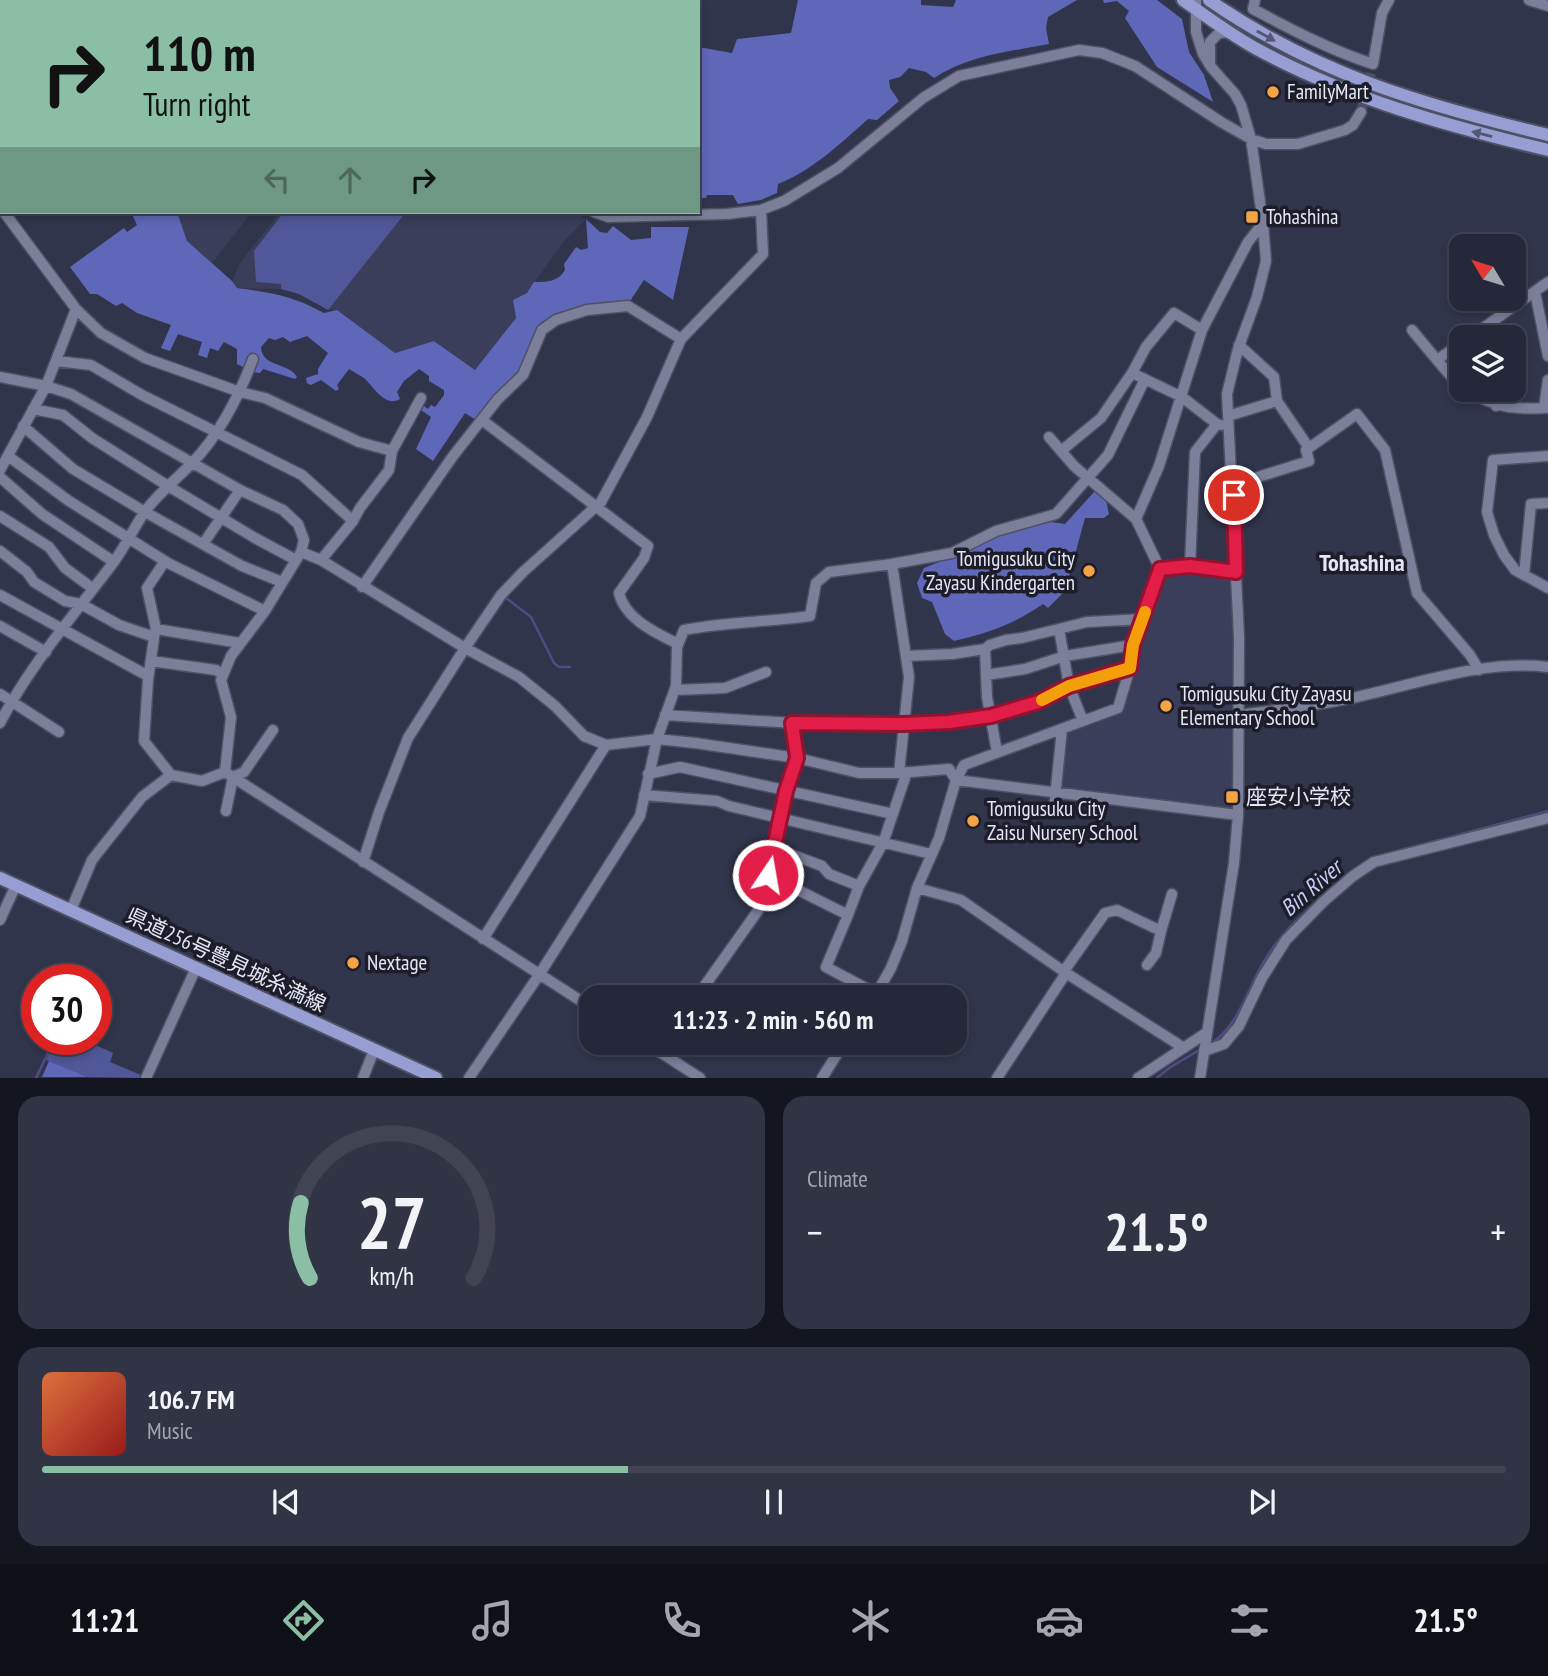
<!DOCTYPE html>
<html lang="en">
<head>
<meta charset="utf-8">
<style>
  body { margin:0; font-family:"PT Sans Narrow","Noto Sans JP",sans-serif; background:#313444; color:#f1f3f6; height:100vh; display:flex; flex-direction:column; font-size:26px; white-space:nowrap }
  * { box-sizing:border-box; margin:0 }
  p { font-size:23px; color:#a3a6ae }
  .icon { flex:none; width:38px; height:38px; fill:none; stroke:currentColor; stroke-width:2; stroke-linecap:round; stroke-linejoin:round }
  .map { position:relative; height:1078px; overflow:hidden }
  .panel { display:flex; flex-direction:column; gap:18px; padding:18px; background:#14161f; flex:1 }
  .panel>* { flex:none }
  .top-card { position:absolute; left:0px; top:0px; width:700px; height:214px; box-shadow:0 4px 10px #0003,0 0 0 2px #424453; background:#8abfa5; color:#111; overflow:hidden }
  .needle { width:46px; rotate:308deg }
  .buttons { position:absolute; left:1449px; top:234px; display:grid; gap:14px }
  .buttons a { display:grid; place-items:center; width:77px; height:77px; border-radius:14px; background:#252839; box-shadow:0 4px 10px #0003,0 0 0 2px #424453; font-size:35px }
  .speed { position:absolute; left:21px; top:964px; display:flex; gap:14px; font-size:35px; font-weight:700; text-align:center }
  .speed>* { display:grid; place-content:center; width:91px; height:91px; border-radius:50%; background:#252839; box-shadow:0 4px 10px #0003,0 0 0 2px #424453; line-height:1 }
  .speed .limit { border:10px solid #d22; background:#fff; color:#111 }
  .pin { position:absolute; display:grid; place-items:center; width:60px; height:60px; color:#fff; margin:-30px; border:4px solid #fff; border-radius:50%; box-shadow:0 2px 7px #0007 }
  .me { position:absolute; width:77px; margin:-38px; rotate:12deg; stroke-linejoin:round; filter:drop-shadow(0 0 5px #0008) }
  .turn { display:flex; align-items:center; gap:24px; height:147px; padding:0 28px; font-size:32px }
  .turn .icon { width:91px; height:91px; stroke-width:2.5 }
  .turn b { display:block; font-size:49px; line-height:60px }
  .lanes { display:flex; align-items:center; height:66px; padding:0 28px; background:#0003; justify-content:center; gap:35px; direction:ltr }
  .lanes .off { opacity:.35 }
  .big { font-size:52px; font-weight:700; line-height:1.1 }
  .panel .card { flex:1; display:flex; flex-direction:column; justify-content:center; gap:10px; min-width:0; padding:0 24px; border-radius:21px; background:#313444 }
  .panel .dial { align-items:center; gap:0 }
  .dial svg { height:182px; overflow:visible; fill:none; stroke:#424453; stroke-width:7; stroke-linecap:round; text-anchor:middle }
  .dial text { fill:#f1f3f6; stroke:none }
  .song { display:flex; align-items:center; gap:21px }
  .cover { width:84px; height:84px; border-radius:10px; background:linear-gradient(135deg,hsl(20 70% 55%),hsl(0 70% 35%)) }
  .played { height:7px; border-radius:4px; background:linear-gradient(90deg,#8abfa5 40%,#424453 40%) }
  .keys { display:flex; justify-content:space-around; direction:ltr }
  .heat { display:flex; justify-content:space-between; align-items:center; font-size:38px; direction:ltr }
  .panel .tiles { flex:1; display:grid; gap:18px; grid-template-columns:1fr 1fr }
  .card:last-child { grid-column:span 2 }
  .trip { position:absolute; left:579px; top:985px; width:388px; height:70px; border-radius:21px; background:#252839; box-shadow:0 4px 10px #0003,0 0 0 2px #424453; font-weight:700; line-height:70px; text-align:center }
  .dock { display:flex; height:112px; justify-content:space-around; align-items:center; background:#0f1017; color:#a3a6ae }
  .dock .icon { width:49px; height:49px }
  .dock .current { color:#8abfa5 }
  .dock b { font-size:32px; color:#f1f3f6 }
  .map>svg:first-child { display:block }
</style>
</head>
<body>
<div class="map">
<svg width="1548" height="1078" viewBox="0 0 1548 1078">
  <rect width="100%" height="100%" fill="#31354c"/>
  <path fill="#3a3e5b" d="M177 212H252L212 263 187 241Z
    M280 212H575L586 219 565 240 527 293 513 300 516 318 475 370 435 341 395 353 337 310H328L299 294 281 289 237 288 232 281 240 263Z
    M1171 571 1233 577 1234 809 1059 790 1065 730 1120 710 1159 577Z"/>
  <path fill="#515899" d="M96 0H220L94 2Z
    M284 212H406L328 310 299 294 281 289V284L256 282 254 251Z
    M55 1040H92L91 1043 113 1053 110 1062 141 1075 140 1078 88 1077 46 1060Z"/>
  <path fill="#5f67b8" d="M798 0H921V5L953 7 956 0H1077L1048 17 1046 28 1049 44C1007 52 970 55 934 78L926 72 909 68 900 77 889 80 890 88 899 101 877 120 868 119C840 144 813 170 778 184L777 193 761 200 738 204 733 195H707L706 198H698V47L732 53 737 39 791 33Z
    M1103 0H1157L1182 19 1189 52 1204 75 1213 102 1157 67 1125 18 1129 11 1117 1 1104 3Z
    M131 212H177L187 241 232 281 237 288C273 293 291 295 324 313L337 310 395 353 434 341 475 370 516 318 513 300 527 293 534 282C547 282 558 282 565 270L564 264 576 247 581 250 588 248 586 219 600 232 607 233 613 226 631 240 651 238V227H689L673 300 644 280 630 301 587 305 560 312 542 322 520 371 476 420 465 413 433 461 416 449 431 417 421 410 424 406 428 409 431 405 435 407 444 395V390L429 381V376L419 369 404 381 397 392 400 399C385 408 374 387 364 378 359 375 354 372 349 369L337 385 339 389 336 391 321 380 311 385 307 383 306 378 318 374V369L328 353 307 336 290 342 283 337 275 340 269 338 261 347C262 368 289 362 297 377L295 379 263 369 260 373 253 372 237 364V349L224 342 218 351 210 348 207 358 198 355 202 342 178 334 170 351 161 348 171 325 137 313 122 303 116 306 97 294H90L70 267 124 228 127 232 137 225Z
    M1095 491 1106 500 1109 514 1104 518H1085L1065 591 1048 608 1043 604C1012 625 989 633 954 641L945 634 932 602 922 598 917 583 924 568 977 547 998 534 1051 522 1065 524Z
    M49 1061 88 1077H42Z"/>
  <g fill="none" stroke-linecap="round" stroke-linejoin="round">
    <path stroke="#524a84" stroke-width="2.5" d="M506 598 531 617 554 663 559 667H570
      M1379 856 1548 811
      M1338 882 1372 858
      M1210 1044C1241 1025 1248 984 1268 955 1280 935 1298 919 1315 903
      M36 1078 54 1040
      M1157 1078 1169 1068 1201 1049"/>
    <path stroke="#4c5065" stroke-width="10" stroke-dasharray="10 5" stroke-linecap="butt" d="M1361 112 1373 64"/>
    <g stroke="#4e5164" stroke-width="13">
      <path id="minor" d="M297 0V2
        M506 0V2
        M647 0 648 2
        M1196 0V32L1203 54 1211 67 1235 94 1241 105 1251 139 1263 223 1266 261 1257 297 1238 349 1227 394 1239 637 1238 815 1234 863 1200 1078
        M1255 0 1253 9C1292 30 1330 50 1373 64L1382 13 1389 0
        M1529 0 1548 6
        M1210 63V42L1219 33 1229 32
        M4 212 76 309 101 333 145 358 240 392 265 398 359 442 392 451 389 470 360 508 353 521 321 560
        M594 212 608 217 727 214 761 210 784 201 838 168 923 98 959 76 1079 50 1102 53 1135 66 1221 122 1251 139 1266 144H1298L1345 130 1353 125 1361 112
        M1535 292 1548 356
        M1202 330 1174 313 1146 347 1132 373 1182 397 1217 424
        M1412 330 1437 360
        M1469 338 1548 282
        M1461 343 1437 360 1461 388
        M1239 345 1274 377 1277 401 1309 448
        M56 361 91 365 142 395 302 475 353 521
        M0 377 46 386 71 394 240 490 283 510 298 524 304 540 301 552
        M1464 390C1496 407 1512 410 1548 408
        M1496 406 1500 390
        M1544 408 1548 380
        M33 409 63 415 92 438 168 486 255 538 296 560
        M1228 416 1277 401
        M482 420 648 546 644 558 619 593C625 619 656 633 678 644
        M23 426 73 469 145 512 242 566 282 582
        M392 451 421 398
        M1061 451 1101 418 1132 373
        M8 456 69 501 168 563 265 611
        M1548 456 1493 460 1487 512 1494 535 1504 555 1515 570 1548 588
        M0 470 46 386 76 309
        M0 477 42 514 114 562
        M1234 495 1258 477 1309 461 1306 450 1357 414 1385 450 1417 593 1470 655 1479 670
        M0 516 49 547 65 568 92 588
        M1136 519 1159 466 1202 330 1248 242 1263 223
        M203 544 240 490
        M0 551 27 572 34 582 65 601 81 604 119 625 154 637
        M165 561 147 588 156 629 240 643
        M892 564 952 553 996 531 1056 514 1108 455 1145 379
        M1190 566 1195 452 1217 424 1221 425
        M1160 569 1190 566 1236 572
        M1524 575 1531 504 1548 503
        M362 587 453 456 498 399 523 375 542 330 556 320 587 310 628 306 681 339
        M0 595 148 676
        M0 626 46 652
        M1059 629 1069 686 1083 721
        M155 631 148 680 144 741 171 775
        M985 649 990 645 1006 640 1022 638 1087 622 1143 619
        M907 656 952 654 985 649 987 697 997 752
        M151 661 216 670 223 675
        M986 675 1025 669 1065 656 1133 645
        M675 690 725 688 766 672
        M0 694 59 732
        M665 715 810 724H903L949 721 991 716 1038 702 1069 686 1130 668
        M1240 715C1276 710 1312 706 1347 699 1412 686 1481 659 1548 667
        M0 723C30 665 74 615 113 563 125 547 133 529 144 513 157 494 176 480 192 463 220 434 239 396 253 359
        M792 723 797 758 786 791 768 875 848 915 826 967 877 994
        M225 772 231 717 221 680 231 656 265 611 301 552 321 560 465 648 519 677 555 706 584 736 606 745 657 739 695 743 797 758 859 773H899L949 769 956 780 1238 815
        M225 772 592 1008
        M648 774 680 767 893 814
        M644 795 717 801 729 806 931 854
        M1054 808 1062 729
        M226 811 233 777 244 772 273 730
        M774 848 822 866 829 874 859 886
        M363 862 379 812 408 738 465 648 501 595 523 572 601 502 647 417 681 339 763 254 761 210
        M917 888 961 900 1066 973 1184 1048
        M71 910 92 860 142 797 171 775 202 781 225 772
        M848 915 859 886 883 843 907 772
        M0 920 16 885
        M483 939 606 745
        M1147 965 1156 953 1161 931
        M1064 971 1105 913 1117 910 1161 931 1172 894
        M696 998 779 881
        M874 998 891 968 902 941 917 888 939 838 956 780 964 765 1118 708 1130 668 1133 645 1160 569 1136 519 1074 466 1049 437
        M646 1043 700 1078
        M1204 1051 1224 1044 1239 1026 1262 978 1286 940 1323 902 1353 876 1374 862 1548 818
        M146 1078 196 968
        M363 1078 374 1050
        M469 1078 539 975 640 816 657 739 676 686 677 647 684 630C726 622 768 622 810 616L816 583 829 572 892 564 909 677 899 773
        M822 1078 844 1043
        M997 1078 1066 973
        M1138 1078 1206 1033"/>
    </g>
    <g stroke="#4e5164" stroke-width="16">
      <path id="major" d="M1183 0C1207 17 1230 34 1255 48 1346 98 1447 126 1548 150
        M1209 0C1316 74 1423 105 1548 135
        M0 878 436 1078"/>
    </g>
    <use href="#minor" stroke="#7b7f9a" stroke-width="10"/>
    <use href="#major" stroke="#969ed4" stroke-width="12"/>
  </g>
  <defs><path id="oneway-solid" d="M-6-.8H1V-3.2L6.5 0L1 3.2V.8H-6Z" transform="scale(1.75)"/></defs>
  <g fill="#535775">
    <use href="#oneway-solid" transform="translate(1266 36) rotate(29)"/>
    <use href="#oneway-solid" transform="translate(1482 134) rotate(-166)"/>
  </g>
  <g fill="none" stroke-linecap="round" stroke-linejoin="round">
    <g stroke="#92132f" stroke-width="18">
      <path id="route" d="M768 875 786 791 797 758 792 723 903 724 949 722 991 716 1038 702 1069 686 1130 668 1133 645 1160 569 1190 566 1236 572 1234 495"/>
    </g>
    <use href="#route" stroke="#e11d48" stroke-width="12"/>
    <path stroke="#f59e0b" stroke-width="12" d="M1042 700 1069 686 1130 668 1133 645 1145 612"/>
  </g>
  <g fill="#f4a444" stroke="#1c1d28" stroke-width="2.5">
    <circle cx="1273" cy="92" r="7"/>
    <rect x="1245" y="210" width="14" height="14" rx="3.5"/>
    <circle cx="1089" cy="571" r="7"/>
    <circle cx="1166" cy="706" r="7"/>
    <rect x="1225" y="790" width="14" height="14" rx="3.5"/>
    <circle cx="973" cy="821" r="7"/>
    <circle cx="353" cy="963" r="7"/>
  </g>
  <g text-anchor="middle" stroke-width="7" stroke-linejoin="round" paint-order="stroke">
    <g font-size="21" fill="#e4e6f5" stroke="#1c1d28" text-anchor="start">
      <text x="1287" y="99">FamilyMart</text>
      <text x="1266" y="224">Tohashina</text>
      <text x="1075" y="566" text-anchor="end">Tomigusuku City<tspan x="1075" dy="24">Zayasu Kindergarten</tspan></text>
      <text x="1180" y="701">Tomigusuku City Zayasu<tspan x="1180" dy="24">Elementary School</tspan></text>
      <text x="1246" y="804">座安小学校</text>
      <text x="987" y="816">Tomigusuku City<tspan x="987" dy="24">Zaisu Nursery School</tspan></text>
      <text x="367" y="970">Nextage</text>
    </g>
    <g font-size="21" fill="#e4e6f5" stroke="#1c1d28">
      <text transform="translate(226 960) rotate(25)" y="7">県道256号豊見城糸満線</text>
    </g>
    <g font-size="23" font-style="italic" fill="#c4ccf8" stroke="#1c1d28">
      <text transform="translate(1311 888) rotate(-41)" y="8">Bin River</text>
    </g>
    <g font-size="24" font-weight="bold" fill="#e4e6f5" stroke="#1c1d28">
      <text x="1362" y="571">Tohashina</text>
    </g>
  </g>
</svg>
<div class="buttons">
<a><svg class="needle" viewBox="-14 -14 28 28"><path d="M0-13l5 13h-10z" fill="#e53935"/><path d="M0 13l5-13h-10z" fill="#a3a6ae"/></svg></a>
<a><svg class="icon" aria-label="layers" viewBox="0 0 24 24"><path d="M12 4l9 5-9 5-9-5zM3 14l9 5 9-5"/></svg></a>
</div>
<div class="speed"><div class="limit">30</div></div>
<div class="pin" style="left:1234px;top:495px;background:#d93025"><svg class="icon" aria-label="arrive" viewBox="0 0 24 24"><path d="M6 21V4h12l-3 4 3 4H6"/></svg></div>
<svg class="me" style="left:768px;top:875px" viewBox="-20 -20 40 40"><circle r="17" fill="#e11d48" stroke="#fff" stroke-width="3"/><path d="M0-11L8 9 0 5-8 9z" fill="#fff"/></svg>
<div class="trip">11:23 · 2 min · 560 m</div>
<div class="top-card">
<div class="turn"><svg class="icon" aria-label="right" viewBox="0 0 24 24"><path d="M7 20v-9h11M14 6l5 5-5 5"/></svg><div><b>110 m</b>Turn right</div></div>
<div class="lanes"><svg class="icon off" aria-label="left" viewBox="0 0 24 24"><path d="M17 20v-9H6M10 6l-5 5 5 5"/></svg><svg class="icon off" aria-label="ahead" viewBox="0 0 24 24"><path d="M12 20V5M6 11l6-6 6 6"/></svg><svg class="icon" aria-label="right" viewBox="0 0 24 24"><path d="M7 20v-9h11M14 6l5 5-5 5"/></svg></div>
</div>
</div>
<section class="panel">
<div class="tiles">
<div class="card dial"><svg viewBox="0 0 100 80">
<path d="M14 69A42 42 0 1 1 86 69"/>
<path d="M14 69A42 42 0 0 1 10 36" stroke="#8abfa5"/>
<text x="50" y="56" font-size="32" font-weight="700">27</text>
<text x="50" y="72" font-size="11">km/h</text>
</svg></div>
<div class="card"><p>Climate</p>
<div class="heat"><a>−</a><b class="big">21.5°</b><a>+</a></div>
</div>
<div class="card">
<div class="song"><i class="cover"></i><div><b>106.7 FM</b><p>Music</p></div></div>
<div class="played"></div>
<div class="keys"><svg class="icon" aria-label="previous" viewBox="0 0 24 24"><path d="M18 5L8 12l10 7zM5 5v14"/></svg><svg class="icon" aria-label="pause" viewBox="0 0 24 24"><path d="M8 5v14M16 5v14"/></svg><svg class="icon" aria-label="next" viewBox="0 0 24 24"><path d="M6 5l10 7-10 7zM19 5v14"/></svg></div>
</div>
</div>
</section>
<nav class="dock">
<b>11:21</b>
<svg class="icon current" aria-label="directions" viewBox="0 0 24 24"><path d="M12 3l9 9-9 9-9-9zM9 14v-3h6M13 9l2 2-2 2"/></svg>
<svg class="icon" aria-label="music" viewBox="0 0 24 24"><path d="M9 18V5l10-2v13"/><circle cx="6" cy="18" r="3"/><circle cx="16" cy="16" r="3"/></svg>
<svg class="icon" aria-label="phone" viewBox="0 0 24 24"><path d="M5 4h4l2 5-3 2q2 4 5 5l2-3 5 2v4C11 20 4 13 5 4z"/></svg>
<svg class="icon" aria-label="climate" viewBox="0 0 24 24"><path d="M12 3v18M4 7l16 10M4 17L20 7"/></svg>
<svg class="icon" aria-label="car" viewBox="0 0 24 24"><path d="M5 17H2v-5l4-1 3-4h7l3 4 3 1v5h-3M9 17h6M6 11h13"/><circle cx="7" cy="17" r="2"/><circle cx="17" cy="17" r="2"/></svg>
<svg class="icon" aria-label="filters" viewBox="0 0 24 24"><path d="M4 7h16M4 17h16"/><circle cx="9" cy="7" r="2"/><circle cx="15" cy="17" r="2"/></svg>
<b>21.5°</b>
</nav>
</body>
</html>
